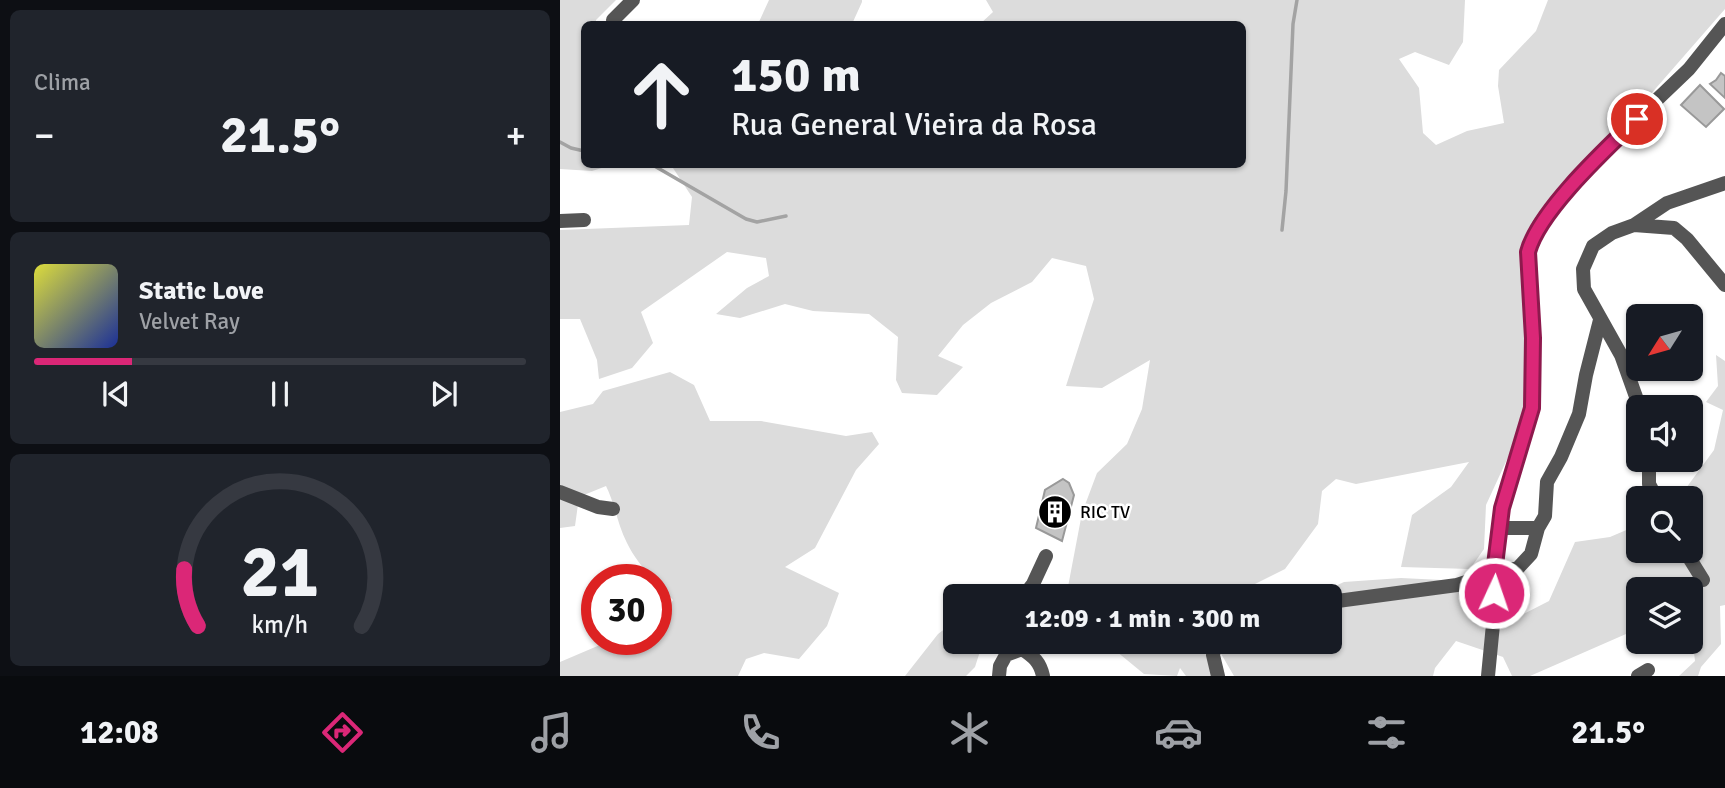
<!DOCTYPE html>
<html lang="pt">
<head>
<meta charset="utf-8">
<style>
  body { margin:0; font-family:Signika,sans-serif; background:#20242c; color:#f1f3f6; height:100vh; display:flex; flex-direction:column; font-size:26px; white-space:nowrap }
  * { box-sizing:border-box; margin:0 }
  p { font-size:23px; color:#9ea1a6 }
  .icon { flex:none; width:38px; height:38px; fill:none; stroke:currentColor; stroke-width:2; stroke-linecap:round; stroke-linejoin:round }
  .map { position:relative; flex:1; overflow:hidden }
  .panel { display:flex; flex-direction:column; gap:10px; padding:10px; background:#0d0f14; width:560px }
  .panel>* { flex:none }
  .hud { position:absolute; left:21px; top:21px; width:665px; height:147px; border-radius:10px; box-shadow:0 2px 5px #0004; background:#171b24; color:#f1f3f6; overflow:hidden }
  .needle { width:46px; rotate:233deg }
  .buttons { position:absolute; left:1066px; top:304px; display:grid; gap:14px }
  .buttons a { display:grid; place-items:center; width:77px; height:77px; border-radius:10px; background:#171b24; box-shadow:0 2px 5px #0004; font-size:35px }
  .speed { position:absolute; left:21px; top:564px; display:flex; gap:14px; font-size:35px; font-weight:700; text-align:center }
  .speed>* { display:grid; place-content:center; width:91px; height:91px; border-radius:50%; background:#171b24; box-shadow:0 2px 5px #0004; line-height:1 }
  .speed .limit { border:10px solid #d22; background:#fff; color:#111 }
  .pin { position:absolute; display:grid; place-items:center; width:60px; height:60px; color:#fff; margin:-30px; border:4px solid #fff; border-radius:50%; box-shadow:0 2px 7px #0007 }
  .me { position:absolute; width:77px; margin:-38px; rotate:3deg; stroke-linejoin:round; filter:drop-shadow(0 0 5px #0008) }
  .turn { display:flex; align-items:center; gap:24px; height:147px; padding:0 35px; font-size:32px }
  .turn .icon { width:91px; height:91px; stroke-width:2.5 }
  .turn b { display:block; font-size:49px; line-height:60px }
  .big { font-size:52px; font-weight:800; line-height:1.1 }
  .panel .card { flex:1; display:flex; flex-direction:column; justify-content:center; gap:10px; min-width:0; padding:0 24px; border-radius:10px; background:#20242c }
  .panel .dial { align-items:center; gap:0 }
  .dial svg { height:182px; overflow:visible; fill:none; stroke:#363941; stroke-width:7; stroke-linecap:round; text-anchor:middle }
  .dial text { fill:#f1f3f6; stroke:none }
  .song { display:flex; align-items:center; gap:21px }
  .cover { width:84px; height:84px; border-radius:10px; background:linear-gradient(135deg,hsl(60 70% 55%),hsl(230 70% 35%)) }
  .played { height:7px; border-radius:4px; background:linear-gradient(90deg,#db2777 20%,#363941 20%) }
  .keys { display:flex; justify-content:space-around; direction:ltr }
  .heat { display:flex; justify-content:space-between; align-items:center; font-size:38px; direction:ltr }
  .trip { position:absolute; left:383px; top:584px; width:399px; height:70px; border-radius:10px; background:#171b24; box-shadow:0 2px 5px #0004; font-weight:800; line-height:70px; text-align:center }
  .menu { display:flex; height:112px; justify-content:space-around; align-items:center; background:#090b0e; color:#9ea1a6 }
  .menu .icon { width:49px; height:49px }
  .menu .selected { color:#db2777 }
  .menu b { font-size:32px; color:#f1f3f6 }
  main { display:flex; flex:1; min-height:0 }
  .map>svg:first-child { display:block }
</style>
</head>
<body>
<main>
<section class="panel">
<div class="card"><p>Clima</p>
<div class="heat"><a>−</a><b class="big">21.5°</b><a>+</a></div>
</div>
<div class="card">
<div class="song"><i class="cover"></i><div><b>Static Love</b><p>Velvet Ray</p></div></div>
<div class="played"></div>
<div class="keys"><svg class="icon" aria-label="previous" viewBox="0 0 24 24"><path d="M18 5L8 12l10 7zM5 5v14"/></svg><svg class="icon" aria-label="pause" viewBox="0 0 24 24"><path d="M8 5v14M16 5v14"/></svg><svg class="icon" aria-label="next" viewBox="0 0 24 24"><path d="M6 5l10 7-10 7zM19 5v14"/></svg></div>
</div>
<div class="card dial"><svg viewBox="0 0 100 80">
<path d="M14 69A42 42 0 1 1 86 69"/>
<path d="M14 69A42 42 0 0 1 8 44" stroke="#db2777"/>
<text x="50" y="56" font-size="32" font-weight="700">21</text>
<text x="50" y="72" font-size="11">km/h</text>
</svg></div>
</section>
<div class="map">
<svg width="1165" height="676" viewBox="0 0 1165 676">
  <rect width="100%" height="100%" fill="#fff"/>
  <path fill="#dcdcdc" d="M0 0H56L36 20V24H24V164L51 165 32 171 0 169Z
    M209 0H302V2L292 24H198Z
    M426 0H905L903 42 889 65 855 52 839 59 859 88 863 133 876 145 907 131 944 123 938 86 939 70 976 31 988 0H1165V9L1083 103 962 252 966 400 955 442 926 505 924 549 910 569 841 567 852 515 891 487 909 462 796 484 776 479 762 491 758 524 725 569 669 597H511L507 592 522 513 537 473 567 444 582 409 590 360 542 388 506 386 534 299 526 266 492 258 472 282 431 303 403 325 378 356 403 367 377 395 342 393 336 380 338 337 309 314 253 311 225 304 180 318 156 314 187 288 209 276 206 258 167 252 81 312 93 343 72 368 39 379 37 360 20 319H0V230L129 225 132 197 111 165 682 164V24H420L433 12Z
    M1156 355 1165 361V605L1160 606 1161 644 1141 667 1138 676H1119L1135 661 1132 635 1131 634 1130 590H1078V635L1066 634 970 676H952L943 657 896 641 875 668 873 676H674L660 652 667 642H770V597H751L784 582 841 578 923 582 950 621 989 601 1015 542 1050 537 1078 525V551H1130V499H1118L1154 450 1163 410 1146 402 1158 386Z
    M110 372 134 385 150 421H201L286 436 312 432 319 444 296 470 255 548 225 567 279 593 267 626 239 659 204 653 186 659 178 676H0V662L54 639H96V626L113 600 96 582V579H93C84 569 73 556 67 543 58 526 55 504 46 486L19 497 15 526 0 528V412L33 404 43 391Z
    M395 621 396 642H423L415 667 406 676H345L378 634Z
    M545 642H646L653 676H626L620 668 617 676 584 674Z"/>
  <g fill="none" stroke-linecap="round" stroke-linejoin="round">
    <path stroke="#a3a3a3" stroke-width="3.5" d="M0 142 11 148 24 151
      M91 164 186 219 197 222 226 216
      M722 230 726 191 733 24 737 0"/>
  </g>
  <path fill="#c4c4c4" stroke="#999" stroke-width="2" d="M1161 73 1165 76V98L1150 84 1156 80Z
    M1140 85 1164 109 1146 127 1121 105Z
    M503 479 509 483 514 495 502 541 476 528 485 490Z"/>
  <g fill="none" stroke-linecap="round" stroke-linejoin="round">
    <path stroke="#555" stroke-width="14" d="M53 20 73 0
      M0 221 24 220
      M1074 225 1107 203 1165 183
      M1080 408 1061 355 1024 289 1023 269 1033 246 1052 233 1074 225 1114 228 1127 239 1165 285
      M1089 460V484L1097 499
      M0 492 38 507 53 509
      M939 528H978L985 516 987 482 1001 457 1019 414 1026 375 1040 320
      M1125 551 1143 580
      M463 597 473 584 486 556
      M770 602 897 585 934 573 958 568 971 554 978 528
      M656 642 653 655 658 676
      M439 676 440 666 446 655 462 649C474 657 480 662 483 676
      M928 676 934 614V573L942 508 972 408 973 338 968 252 979 225 990 210 1060 135 1129 69 1165 24
      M1078 676 1088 670"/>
  </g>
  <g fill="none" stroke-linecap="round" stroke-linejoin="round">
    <g stroke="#8e194d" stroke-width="18">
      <path id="route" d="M934 593V573L942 508 972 408 973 338 968 252C979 211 1045 150 1077 119"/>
    </g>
    <use href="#route" stroke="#db2777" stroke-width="12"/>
  </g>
  <defs>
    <g id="building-disc" transform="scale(1.75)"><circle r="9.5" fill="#000" stroke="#fff"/><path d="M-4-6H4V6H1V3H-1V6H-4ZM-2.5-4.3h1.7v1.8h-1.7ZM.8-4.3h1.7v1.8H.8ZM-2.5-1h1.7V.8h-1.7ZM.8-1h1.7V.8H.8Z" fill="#fff"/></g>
  </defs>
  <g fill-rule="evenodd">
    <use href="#building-disc" x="495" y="512"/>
  </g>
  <g text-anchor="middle" stroke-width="5" stroke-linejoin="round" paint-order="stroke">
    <g font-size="18" fill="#000" stroke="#fff" text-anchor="start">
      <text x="520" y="518">RIC TV</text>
    </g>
  </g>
</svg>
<div class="buttons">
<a><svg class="needle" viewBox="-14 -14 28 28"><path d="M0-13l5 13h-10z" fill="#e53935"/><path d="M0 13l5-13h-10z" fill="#9ea1a6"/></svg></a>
<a><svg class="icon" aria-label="sound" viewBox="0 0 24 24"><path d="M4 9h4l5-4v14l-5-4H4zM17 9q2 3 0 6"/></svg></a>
<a><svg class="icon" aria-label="search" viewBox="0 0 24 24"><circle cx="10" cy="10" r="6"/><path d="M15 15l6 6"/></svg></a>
<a><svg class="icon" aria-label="layers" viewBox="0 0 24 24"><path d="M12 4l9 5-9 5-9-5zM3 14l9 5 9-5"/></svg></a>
</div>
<div class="speed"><div class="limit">30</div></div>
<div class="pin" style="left:1077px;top:119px;background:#d93025"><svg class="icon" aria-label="arrive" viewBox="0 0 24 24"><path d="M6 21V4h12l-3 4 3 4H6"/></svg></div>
<svg class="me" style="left:934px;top:593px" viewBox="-20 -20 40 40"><circle r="17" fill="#db2777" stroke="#fff" stroke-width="3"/><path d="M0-11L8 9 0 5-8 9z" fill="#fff"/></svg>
<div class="trip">12:09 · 1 min · 300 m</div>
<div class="hud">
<div class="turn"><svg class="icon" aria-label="ahead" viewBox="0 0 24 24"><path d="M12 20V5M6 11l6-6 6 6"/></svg><div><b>150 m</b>Rua General Vieira da Rosa</div></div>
</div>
</div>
</main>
<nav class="menu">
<b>12:08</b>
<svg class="icon selected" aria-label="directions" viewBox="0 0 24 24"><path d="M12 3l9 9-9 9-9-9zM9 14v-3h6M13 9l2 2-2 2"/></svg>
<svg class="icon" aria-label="music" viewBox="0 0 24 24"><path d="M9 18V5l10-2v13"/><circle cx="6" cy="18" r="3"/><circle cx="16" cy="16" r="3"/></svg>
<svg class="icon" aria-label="phone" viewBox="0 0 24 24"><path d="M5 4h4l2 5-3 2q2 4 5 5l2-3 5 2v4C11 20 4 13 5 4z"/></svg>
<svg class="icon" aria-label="climate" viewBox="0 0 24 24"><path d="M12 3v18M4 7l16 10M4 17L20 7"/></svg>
<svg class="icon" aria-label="car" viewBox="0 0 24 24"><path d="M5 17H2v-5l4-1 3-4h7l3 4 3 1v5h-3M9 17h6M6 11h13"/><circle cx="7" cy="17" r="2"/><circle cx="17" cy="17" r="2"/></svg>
<svg class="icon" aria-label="filters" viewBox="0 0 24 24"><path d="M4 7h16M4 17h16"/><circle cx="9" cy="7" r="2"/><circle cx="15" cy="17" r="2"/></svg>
<b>21.5°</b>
</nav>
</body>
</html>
